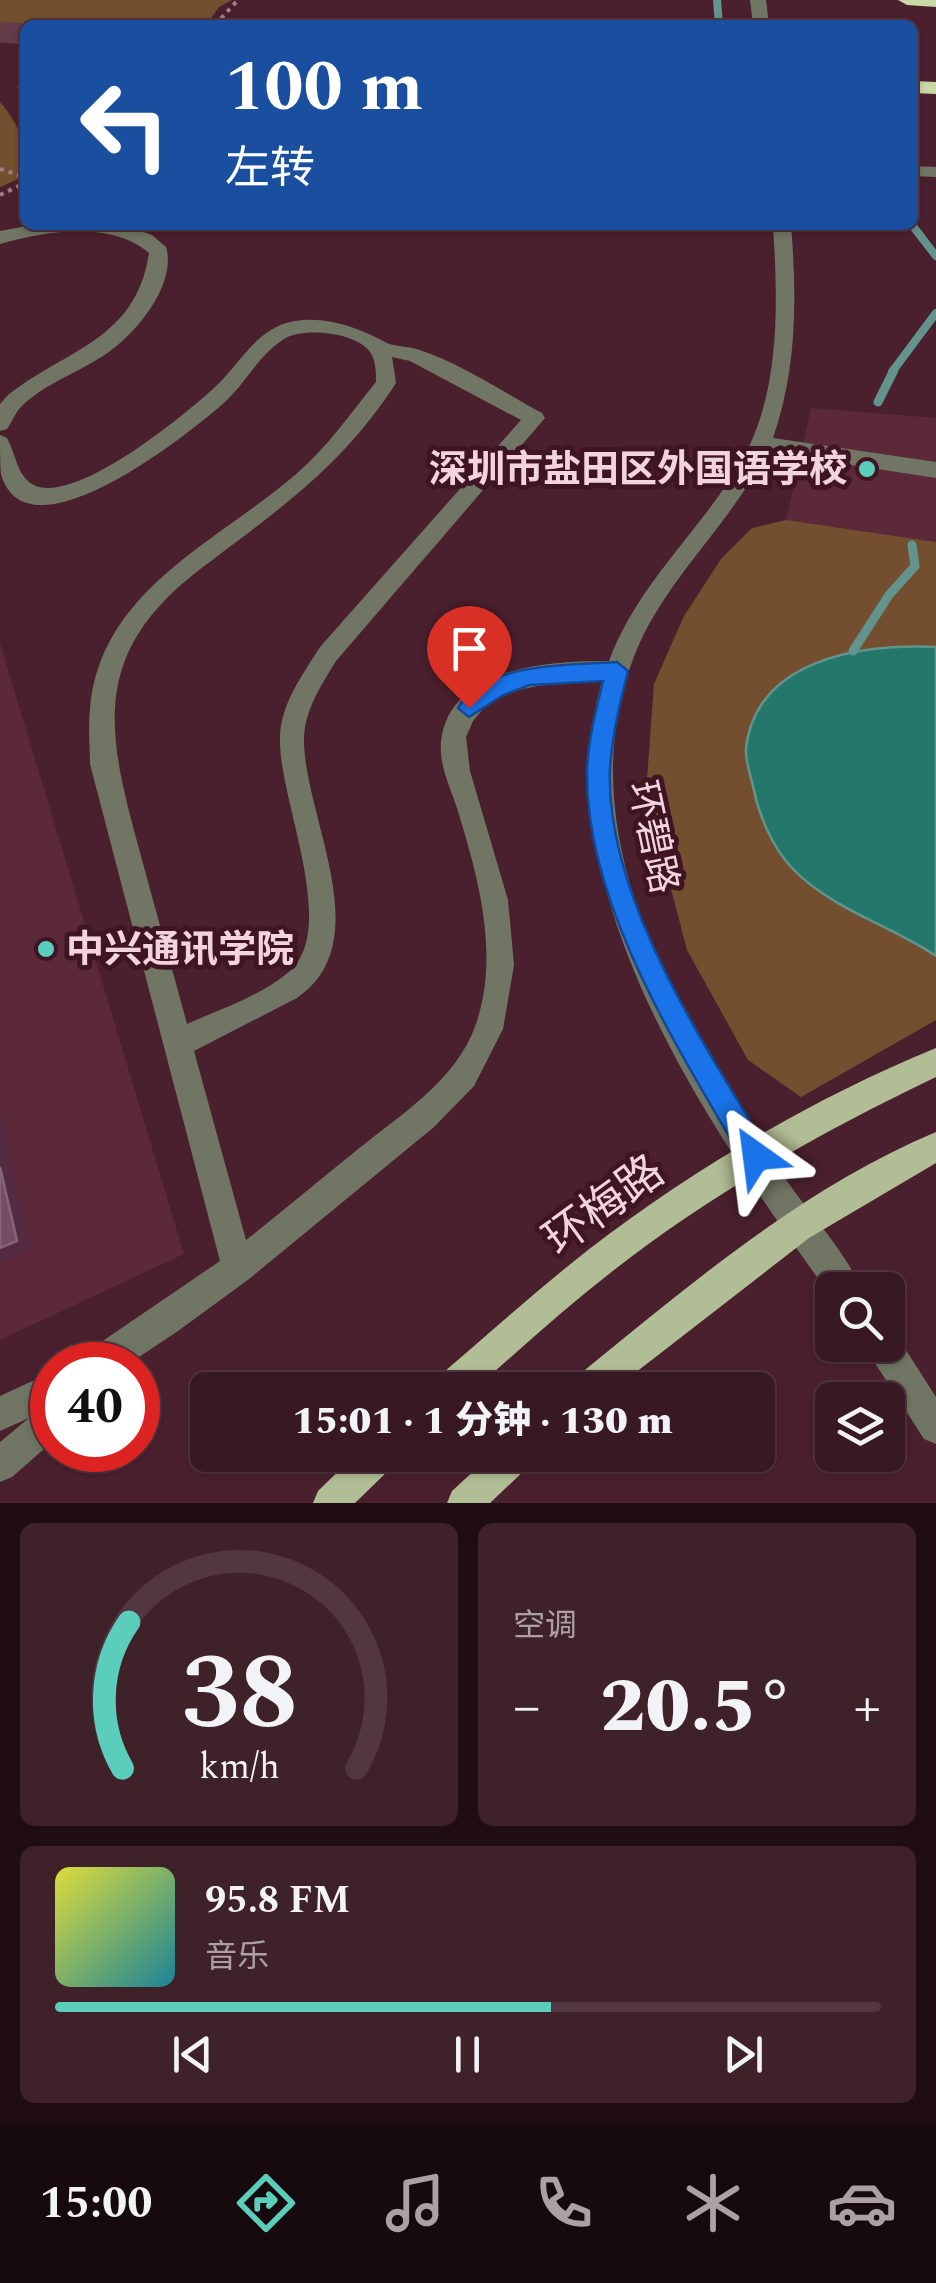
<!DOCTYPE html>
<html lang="zh">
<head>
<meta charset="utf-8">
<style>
  body { margin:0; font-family:Spectral,"Noto Sans SC",serif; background:#3f212a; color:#f1f3f6; height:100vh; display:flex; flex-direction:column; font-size:38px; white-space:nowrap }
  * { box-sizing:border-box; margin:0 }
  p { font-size:32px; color:#aba0a5 }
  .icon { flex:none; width:55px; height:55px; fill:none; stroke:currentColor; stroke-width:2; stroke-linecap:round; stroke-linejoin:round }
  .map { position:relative; height:1503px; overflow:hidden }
  .panel { display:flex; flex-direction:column; gap:20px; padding:20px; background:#1f0d13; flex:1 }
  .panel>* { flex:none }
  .banner { position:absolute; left:20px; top:20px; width:898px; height:210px; border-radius:15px; box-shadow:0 2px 8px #0004,0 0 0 2px #523740; background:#1a4fa0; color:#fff; overflow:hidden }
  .tools { position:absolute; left:815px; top:1272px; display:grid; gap:20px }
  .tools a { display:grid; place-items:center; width:90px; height:90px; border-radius:15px; background:#381822; box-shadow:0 2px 8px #0004,0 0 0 2px #523740; font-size:50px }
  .speed { position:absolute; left:30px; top:1342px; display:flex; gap:20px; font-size:50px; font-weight:700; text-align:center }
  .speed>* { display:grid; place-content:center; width:130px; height:130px; border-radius:50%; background:#381822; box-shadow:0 2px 8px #0004,0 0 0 2px #523740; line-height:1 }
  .speed .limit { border:15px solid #d22; background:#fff; color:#111 }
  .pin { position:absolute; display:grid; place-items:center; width:85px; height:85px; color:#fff; margin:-102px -42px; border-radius:50% 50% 50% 0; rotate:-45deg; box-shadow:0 0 10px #0007 }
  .pin .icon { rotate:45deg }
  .me { position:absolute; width:110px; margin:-55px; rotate:329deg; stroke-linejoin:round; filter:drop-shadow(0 0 8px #0008) }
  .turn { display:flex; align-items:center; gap:35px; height:210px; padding:0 40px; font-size:45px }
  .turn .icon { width:130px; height:130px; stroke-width:2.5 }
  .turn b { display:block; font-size:70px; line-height:85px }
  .big { font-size:75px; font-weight:800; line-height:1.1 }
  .panel .tile { flex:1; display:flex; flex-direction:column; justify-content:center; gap:15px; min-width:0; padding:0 35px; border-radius:15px; background:#3f212a }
  .panel .dial { align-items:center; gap:0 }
  .dial svg { height:260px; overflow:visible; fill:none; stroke:#523740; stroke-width:7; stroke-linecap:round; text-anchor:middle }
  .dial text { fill:#f1f3f6; stroke:none }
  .song { display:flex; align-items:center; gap:30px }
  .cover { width:120px; height:120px; border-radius:15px; background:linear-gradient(135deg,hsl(60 70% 55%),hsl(190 70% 35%)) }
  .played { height:10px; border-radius:5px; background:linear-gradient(90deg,#5bcebb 60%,#523740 60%) }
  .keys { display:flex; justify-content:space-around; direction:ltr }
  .heat { display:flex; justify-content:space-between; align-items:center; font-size:55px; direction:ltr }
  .panel .tiles { flex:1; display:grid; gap:20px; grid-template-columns:1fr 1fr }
  .tile:last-child { grid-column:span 2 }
  .trip { position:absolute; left:190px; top:1372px; width:585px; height:100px; border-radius:15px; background:#381822; box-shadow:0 2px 8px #0004,0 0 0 2px #523740; font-weight:800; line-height:100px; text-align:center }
  .dock { display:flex; height:160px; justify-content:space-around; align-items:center; background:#160a0e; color:#aba0a5 }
  .dock .icon { width:70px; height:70px }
  .dock .selected { color:#5bcebb }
  .dock b { font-size:45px; color:#f1f3f6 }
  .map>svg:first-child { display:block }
</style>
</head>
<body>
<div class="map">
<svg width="936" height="1503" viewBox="0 0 936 1503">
  <rect width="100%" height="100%" fill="#4b202e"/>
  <path fill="#5b293a" d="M811 408 936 418V542L786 520Z
    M0 643 184 1254 0 1340Z"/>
  <path fill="#734f2f" d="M0 0H232L219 7 206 25H25V35L0 42Z
    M0 102C21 126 25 145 25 176L0 187Z
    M786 520 936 542V1020L801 1097 748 1060 687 950 646 793 654 684 684 616 721 559 752 528Z"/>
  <path fill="#24786b" stroke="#62948d" stroke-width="2.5" d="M936 647V956C890 925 831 909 792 868 772 847 758 813 753 786 750 774 745 759 746 748 757 658 862 644 936 647Z"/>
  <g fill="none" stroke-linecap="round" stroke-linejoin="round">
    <path stroke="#62948d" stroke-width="8" d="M717 0 719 25
      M912 225 936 256
      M892 372 936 313"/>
    <path stroke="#62948d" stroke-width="9" d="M878 402 894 370
      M853 651 889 595 915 566 912 545"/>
    <path stroke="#643b48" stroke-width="21" stroke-dasharray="21 10" stroke-linecap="butt" d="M0 32 25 34"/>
    <path stroke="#a17e88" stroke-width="4" stroke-dasharray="4 5" stroke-linecap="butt" d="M215 25 238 0
      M25 60 19 85 25 109
      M0 169 25 177
      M0 195 25 183"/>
    <path fill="#707663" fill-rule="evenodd" d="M750 0H766L769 25H753Z
      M912 166 936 167V177L912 176Z
      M32 225H122L152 235 166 247C177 283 138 331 110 351 83 371 49 381 24 404 16 411 13 420 7 429L0 431V404L8 395C68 348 136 340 149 253 111 220 45 231 0 244V231Z
      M773 225H791C797 298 797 369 773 438L936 462V478L767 452C731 524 665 579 635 654 562 838 685 1030 785 1178 809 1214 845 1250 862 1290H832V1298C714 1134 542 893 602 681L546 684 506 693 486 705 473 721 466 737 470 771 508 900 514 965 503 1029 474 1086 434 1127 249 1279 178 1331 127 1365H81L85 1353 220 1261 90 764C90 746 88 728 90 710 99 591 216 543 295 475 327 448 350 414 376 382 376 372 376 360 370 352 356 332 303 327 284 339 260 354 246 382 226 401 194 430 27 565 1 474 0 463 0 447 0 435L7 438C15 452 17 475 32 484 72 508 185 415 215 387 241 363 257 327 295 321 326 316 357 327 383 341 393 347 408 346 420 350 462 364 503 392 542 413L545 418 336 661C322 684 305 709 304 738 303 816 380 941 297 998L194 1051 246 1240C282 1212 317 1182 352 1154 398 1116 456 1082 476 1024 500 953 478 877 457 808 450 787 439 765 441 742 449 666 551 661 609 661 637 585 699 532 740 464 781 394 778 304 773 225ZM392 357 410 361 521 420 320 647C303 674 280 705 280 738 278 798 339 926 290 971 263 995 220 1009 187 1024 172 968 156 912 141 856 108 736 87 656 199 570 277 511 342 467 396 383Z
      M888 1330 895 1333 936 1397V1444L924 1439 871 1357 867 1345H888Z
      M52 1372V1442L12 1477 0 1482V1442L29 1418 0 1431V1396Z"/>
    <path fill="#b1bd94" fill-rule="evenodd" d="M936 1048V1077C823 1131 713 1193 614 1270 565 1308 520 1349 474 1390H432L437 1378C487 1335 536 1291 588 1250 693 1169 814 1098 936 1048Z
      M936 1132V1163L809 1238 613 1390H570L575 1378C687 1287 802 1188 936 1132Z
      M355 1455H397L392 1467 355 1503H313L318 1491Z
      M491 1455H533L528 1467 490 1503H447L452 1491Z"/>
    <path fill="#cad8a7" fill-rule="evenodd" d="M898 0H936V7L907 5Z
      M912 81 936 82V94L912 93Z"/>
  </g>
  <path fill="#542b40" d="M0 1110 32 1248 0 1262Z"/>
  <path fill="#744f64" stroke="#886477" stroke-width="2.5" d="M0 1167 17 1241 0 1248Z"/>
  <path fill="#1a73e8" stroke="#114b97" stroke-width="2.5" d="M617 662 628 671C620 703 612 735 610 769 605 896 702 1040 765 1146L769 1156 765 1165 756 1170 746 1165C681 1053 585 906 587 771 588 741 596 710 603 681L530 685 503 695 469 717 458 708C483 662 571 665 617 662Z"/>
  <g fill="#5bcebb" stroke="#3f1524" stroke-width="4">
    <circle cx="867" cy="469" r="10"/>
    <circle cx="46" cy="949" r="10"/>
  </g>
  <g text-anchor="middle" stroke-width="10" stroke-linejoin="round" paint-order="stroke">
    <g font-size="38" font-weight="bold" fill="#f2d5dc" stroke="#3f1524" text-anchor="end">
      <text x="847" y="482">深圳市盐田区外国语学校</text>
      <text x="66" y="962" text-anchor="start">中兴通讯学院</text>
    </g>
    <g font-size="38" fill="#f2d5dc" stroke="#3f1524">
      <text transform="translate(654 837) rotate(78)" y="13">环碧路</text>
    </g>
    <g font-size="45" fill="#f2d5dc" stroke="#3f1524">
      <text transform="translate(603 1204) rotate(-36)" y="16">环梅路</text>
    </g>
  </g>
</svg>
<div class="tools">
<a><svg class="icon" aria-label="search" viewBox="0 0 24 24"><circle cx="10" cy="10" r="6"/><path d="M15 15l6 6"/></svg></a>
<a><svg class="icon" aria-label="layers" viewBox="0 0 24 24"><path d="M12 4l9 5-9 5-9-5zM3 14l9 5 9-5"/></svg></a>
</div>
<div class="speed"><div class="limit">40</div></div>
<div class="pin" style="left:469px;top:708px;background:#d93025"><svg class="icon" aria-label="arrive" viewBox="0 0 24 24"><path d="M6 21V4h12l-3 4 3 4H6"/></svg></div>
<svg class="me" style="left:756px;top:1156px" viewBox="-20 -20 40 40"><path d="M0-17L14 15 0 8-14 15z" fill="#1a73e8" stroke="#fff" stroke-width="4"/></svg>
<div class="trip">15:01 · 1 分钟 · 130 m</div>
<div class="banner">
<div class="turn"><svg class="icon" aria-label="left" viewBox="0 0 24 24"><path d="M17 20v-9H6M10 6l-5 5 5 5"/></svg><div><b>100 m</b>左转</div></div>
</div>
</div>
<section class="panel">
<div class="tiles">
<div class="tile dial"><svg viewBox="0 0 100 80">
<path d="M14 69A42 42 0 1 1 86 69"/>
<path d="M14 69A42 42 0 0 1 16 24" stroke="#5bcebb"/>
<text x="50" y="56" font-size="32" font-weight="700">38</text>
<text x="50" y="72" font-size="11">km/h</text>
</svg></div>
<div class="tile"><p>空调</p>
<div class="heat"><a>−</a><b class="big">20.5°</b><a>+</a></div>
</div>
<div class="tile">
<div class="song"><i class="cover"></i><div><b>95.8 FM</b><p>音乐</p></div></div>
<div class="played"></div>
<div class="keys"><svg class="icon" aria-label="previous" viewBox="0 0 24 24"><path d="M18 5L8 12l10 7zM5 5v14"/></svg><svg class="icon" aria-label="pause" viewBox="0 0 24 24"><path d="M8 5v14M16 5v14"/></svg><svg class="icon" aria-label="next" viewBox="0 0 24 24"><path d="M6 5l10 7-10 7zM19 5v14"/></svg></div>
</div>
</div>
</section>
<nav class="dock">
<b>15:00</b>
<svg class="icon selected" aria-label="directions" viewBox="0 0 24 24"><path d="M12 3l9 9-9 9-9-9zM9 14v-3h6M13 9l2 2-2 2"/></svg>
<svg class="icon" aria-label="music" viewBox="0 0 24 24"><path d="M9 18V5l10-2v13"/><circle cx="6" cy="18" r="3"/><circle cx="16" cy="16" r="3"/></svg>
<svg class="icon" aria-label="phone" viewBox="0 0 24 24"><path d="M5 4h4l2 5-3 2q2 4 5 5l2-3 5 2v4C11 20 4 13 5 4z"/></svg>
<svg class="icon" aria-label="climate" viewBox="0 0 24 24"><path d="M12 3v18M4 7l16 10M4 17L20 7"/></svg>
<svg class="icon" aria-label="car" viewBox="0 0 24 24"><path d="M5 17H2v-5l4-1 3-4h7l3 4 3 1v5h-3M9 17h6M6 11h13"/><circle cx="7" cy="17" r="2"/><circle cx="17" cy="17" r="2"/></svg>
</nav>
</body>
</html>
